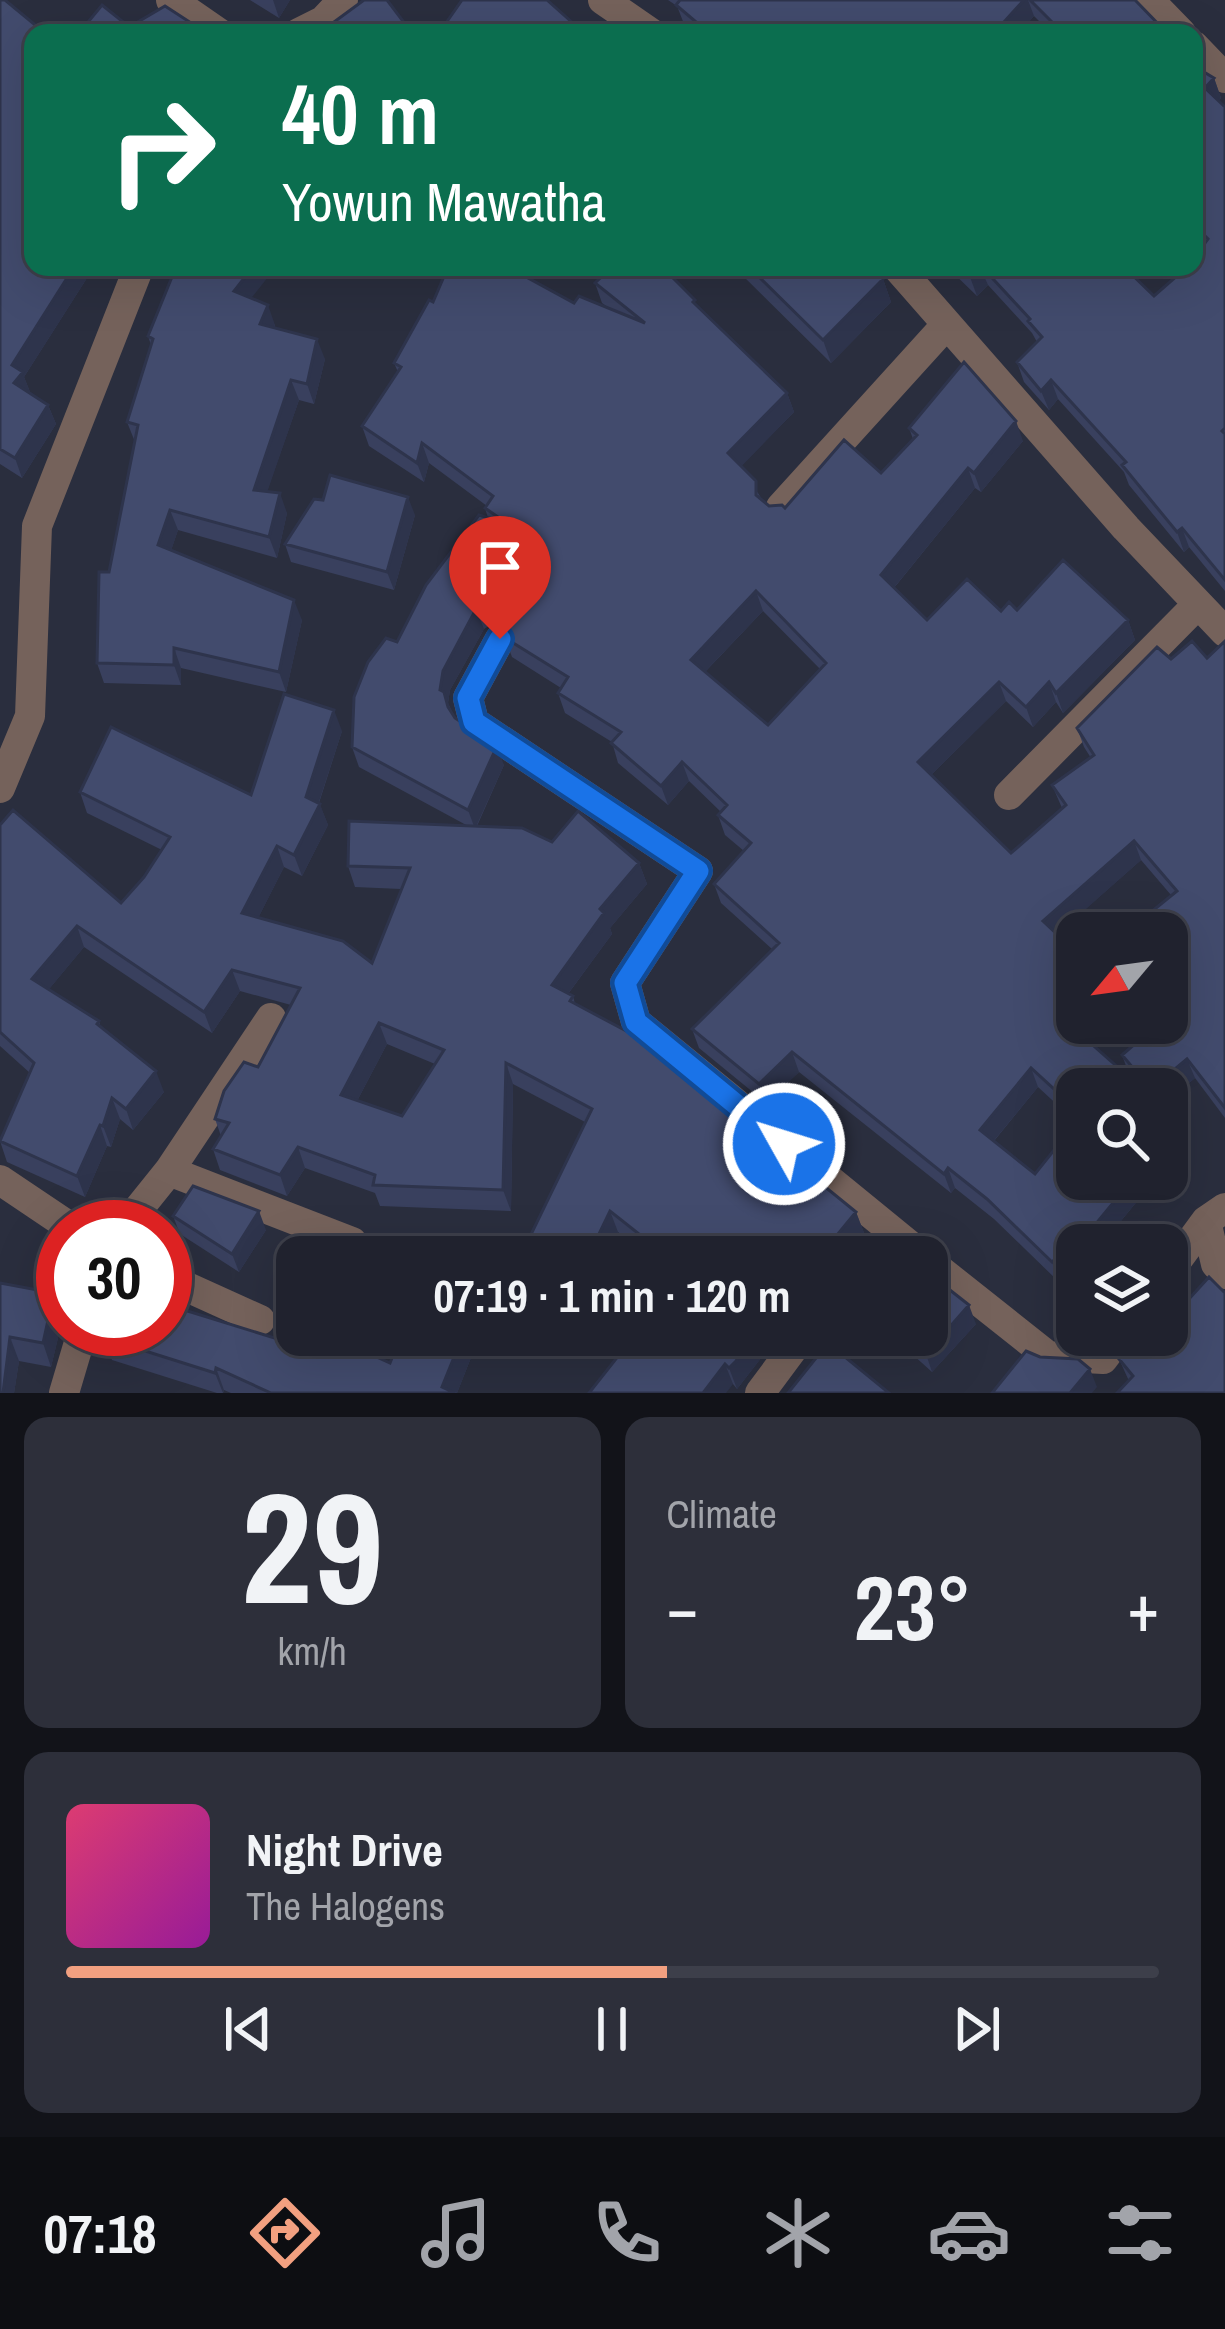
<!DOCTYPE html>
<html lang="en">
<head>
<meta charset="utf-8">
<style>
  body { margin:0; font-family:"Archivo Narrow",sans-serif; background:#2d2f3a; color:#f1f3f6; height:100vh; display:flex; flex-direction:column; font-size:45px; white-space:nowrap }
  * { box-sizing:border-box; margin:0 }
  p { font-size:39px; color:#a2a4aa }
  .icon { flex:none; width:66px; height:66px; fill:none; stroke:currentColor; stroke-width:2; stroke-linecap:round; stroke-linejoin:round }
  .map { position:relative; height:1393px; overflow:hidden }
  .side { display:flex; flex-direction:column; gap:24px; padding:24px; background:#121319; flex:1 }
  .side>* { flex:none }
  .top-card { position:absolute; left:24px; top:24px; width:1179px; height:252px; border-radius:24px; box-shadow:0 12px 48px #0002,0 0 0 3px #3d3f4a; background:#0b6e4f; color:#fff; overflow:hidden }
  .needle { width:78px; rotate:241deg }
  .buttons { position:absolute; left:1056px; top:912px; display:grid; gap:24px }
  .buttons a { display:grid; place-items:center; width:132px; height:132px; border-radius:24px; background:#20222e; box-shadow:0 12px 48px #0002,0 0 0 3px #3d3f4a; font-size:60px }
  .speed { position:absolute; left:36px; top:1200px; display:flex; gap:24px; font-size:60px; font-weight:700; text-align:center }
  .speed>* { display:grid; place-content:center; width:156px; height:156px; border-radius:50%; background:#20222e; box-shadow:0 12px 48px #0002,0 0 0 3px #3d3f4a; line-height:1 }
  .speed .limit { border:18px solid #d22; background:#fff; color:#111 }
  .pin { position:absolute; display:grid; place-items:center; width:102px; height:102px; color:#fff; margin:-123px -51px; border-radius:50% 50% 50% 0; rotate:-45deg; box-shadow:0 0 12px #0007 }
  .pin .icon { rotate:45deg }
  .me { position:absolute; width:132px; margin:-66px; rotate:309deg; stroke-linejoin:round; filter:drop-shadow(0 0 9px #0008) }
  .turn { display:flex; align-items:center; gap:42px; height:252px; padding:0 60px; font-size:54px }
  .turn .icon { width:156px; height:156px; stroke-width:2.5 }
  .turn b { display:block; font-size:84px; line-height:102px }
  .big { font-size:90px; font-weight:800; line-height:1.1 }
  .side .card { flex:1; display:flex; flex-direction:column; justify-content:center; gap:18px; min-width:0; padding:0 42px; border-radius:24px; background:#2d2f3a }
  .side .dial { align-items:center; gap:0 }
  .dial b { font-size:156px; line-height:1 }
  .song { display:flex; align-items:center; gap:36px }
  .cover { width:144px; height:144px; border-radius:18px; background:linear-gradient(135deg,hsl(340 70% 55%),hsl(300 70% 35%)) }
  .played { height:12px; border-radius:6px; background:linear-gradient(90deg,#f2a080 55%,#3d3f4a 55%) }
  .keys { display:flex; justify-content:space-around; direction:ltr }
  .heat { display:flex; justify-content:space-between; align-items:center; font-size:66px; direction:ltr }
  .side .tiles { flex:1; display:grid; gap:24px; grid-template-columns:1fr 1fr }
  .card:last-child { grid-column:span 2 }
  .trip { position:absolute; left:276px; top:1236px; width:672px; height:120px; border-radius:24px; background:#20222e; box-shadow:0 12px 48px #0002,0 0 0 3px #3d3f4a; font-weight:800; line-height:120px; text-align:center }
  .menu { display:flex; height:192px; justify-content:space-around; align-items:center; background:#0d0e12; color:#a2a4aa }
  .menu .icon { width:84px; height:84px }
  .menu .current { color:#f2a080 }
  .menu b { font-size:54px; color:#f1f3f6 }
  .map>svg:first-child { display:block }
</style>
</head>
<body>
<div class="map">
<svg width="1225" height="1393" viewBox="0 0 1225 1393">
  <rect width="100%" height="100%" fill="#2a2e3e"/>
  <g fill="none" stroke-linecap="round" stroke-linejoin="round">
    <path stroke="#75625b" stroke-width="30" d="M603 0 651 33
      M1149 0 1181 33
      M1194 46 1225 78
      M897 267 1126 528 1225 632
      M781 507 947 324
      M500 639 468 698 474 722 698 871 625 983 636 1022 924 1257
      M1009 795 1197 605
      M169 1171 352 1242
      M0 1180 70 1227
      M1206 1221 1216 1264 1225 1274
      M124 1227 169 1171 271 1018
      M875 1257 895 1234
      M927 1260 1048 1356 1103 1359 1121 1335
      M1167 1274 1206 1221 1225 1208
      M165 1277 260 1320
      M64 1393 83 1329
      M760 1393 803 1335"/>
    <path stroke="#75625b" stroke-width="30" d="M171 0 219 33
      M299 33 323 21 343 0
      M0 788 30 716 37 526 139 267"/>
  </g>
  <path fill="#39405e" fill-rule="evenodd" d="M0 0 33 267H94L24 377 30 392 48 405 56 424 22 478 0 464Z
    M250 0H290L279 18Z
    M668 0H1135L1167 33H1051L1034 16 1019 33H694L684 24 677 6Z
    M1194 62 1204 72 1214 78 1221 98 1218 101 1225 107V591L1189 547 1184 552 1129 485 1124 472 1058 399 1049 410 1024 382 1017 362 1037 342 1032 333 988 285 977 296 947 267H1124L1154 296 1185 270 1203 247 1194 238Z
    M734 267H870L883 279 891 302 831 363Z
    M595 283 698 306 787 393 794 412 741 466 763 501 769 506 785 508 881 473 913 439 909 428 1023 441 981 492 975 488 894 588 927 620 1017 610 1128 620 1135 640 1063 713 1056 702 1033 727 1006 701 931 775 1011 853 1062 808 1052 785 1091 758 1084 747 1077 728 1171 659 1207 658 1225 641V1118L1195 1078 1167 1101V1089H1141L1129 1074 1122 1055 1167 1023 1171 895 1141 860 1057 934 1080 1023 1075 1029 1127 1088 1077 1089V1123L1038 1087 994 1141 1035 1174 1139 1199 1107 1238 1077 1245V1274L1071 1269 1059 1282 994 1219 955 1188 951 1193 799 1072 766 1103 699 1048 692 1029 772 949 721 903 714 884 744 851 725 835 718 815 721 812 689 781 668 805 618 763 612 742 565 713 558 693 561 688 512 657 505 638 510 623 498 620 484 629 450 690 448 703 455 718 504 765 477 826 639 863 647 884 610 928 612 934 568 994 573 996 575 1004 856 1212 864 1233 844 1257H649L618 1232 606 1257H520L585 1122 513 1084 511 1211 380 1206 375 1193 305 1168 287 1196 220 1170 213 1149 221 1136 215 1119 258 1067 291 1005 240 991 212 1033 84 947 49 989 99 1021 101 1028 164 1092 133 1130 120 1119 111 1147 107 1146 85 1197 7 1162 0 1141 30 1073 0 1046V825L121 903 144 877 162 850 87 813 80 792 251 795 342 731 319 803 328 825 302 876 284 867 258 918 372 963 401 889 355 887 348 866 468 826 359 767 352 747 397 642 488 518 485 508 487 506 429 463 424 482 369 446 362 426 398 372 394 363 433 302 574 303 610 309 602 303ZM763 611 820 669 768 725 705 672ZM387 1044 435 1064 402 1116 357 1101Z
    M251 298 275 325 274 328 325 359 314 404 299 400 267 491 287 513 277 558 178 530 171 550 302 620 286 692 181 668V685L104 683 97 663 109 572 135 442 127 422 151 345 148 336Z
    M415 515 394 590 291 562 285 544Z
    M173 1216 266 1230 239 1272 180 1234Z
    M0 1283 54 1293 63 1317 51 1367 19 1361 14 1393Z
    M976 1324 932 1372 891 1335H927Z
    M401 1335H476L478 1340 457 1393H231L224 1390 223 1393H217L112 1360 104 1338 284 1341 390 1363Z
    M779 1335 737 1389 733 1384 646 1345Z
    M1167 1335 1129 1381 1119 1359Z"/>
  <path fill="#2e344c" d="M273 0H290L279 18Z
    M1024 0H1028L1034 16 1019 33H994Z
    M1214 78 1221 98 1212 107 1205 88Z
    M74 267H94L24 377 30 392 14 383 12 365Z
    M253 267H276L241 311 234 291Z
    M980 267 988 285 977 296 970 277Z
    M883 279 891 302 831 363 823 340Z
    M268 305 275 325 267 344 260 324Z
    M317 339 325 359 314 404 307 384Z
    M291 380 299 400 261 510 254 490Z
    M1051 380 1058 399 1049 410 1041 391Z
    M787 393 794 412 735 473 728 453Z
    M48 405 56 424 22 478 15 458Z
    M1016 421 1023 441 981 492 974 473Z
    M422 443 429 463 424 482 417 463Z
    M968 468 975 488 888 595 881 575Z
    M280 493 287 513 277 558 269 537Z
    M408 497 415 515 394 590 387 572Z
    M170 510 178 530 166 566 158 545Z
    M1182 528 1189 547 1184 552 1177 532Z
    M756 591 763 611 698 679 691 660Z
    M294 600 302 620 286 692 279 672Z
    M476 609 484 629 450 690 448 703 455 727 440 690 443 671Z
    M1128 620 1135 640 1063 713 1056 693Z
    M174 648 181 668V685L174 665Z
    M999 682 1006 701 925 781 918 762Z
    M1049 682 1056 702 1033 727 1026 707Z
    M334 710 342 731 315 814 320 804 328 825 302 876 294 855 306 797Z
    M497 746 504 765 475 829 468 810Z
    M682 762 689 781 668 805 661 786Z
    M1134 841 1141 860 1050 941 1043 921Z
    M277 846 284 867 250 934 242 913Z
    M639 863 647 884 610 928 612 934 559 1006 552 985 600 909Z
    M77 926 84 947 40 1000 32 979Z
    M232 970 240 991 212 1033 204 1012Z
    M1077 1000V1023H1080L1068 1037 1061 1017Z
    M379 1023 387 1044 349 1116 341 1095Z
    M792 1052 799 1072 766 1103 759 1084Z
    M1187 1059 1195 1078 1167 1101V1089H1152Z
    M506 1063 513 1084 511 1211 503 1190Z
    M1031 1068 1038 1087 987 1149 980 1130Z
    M1120 1069 1126 1089H1102Z
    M156 1071 164 1092 133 1130 126 1109Z
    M112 1098 120 1119 111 1147 103 1126Z
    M100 1125 107 1146 85 1197 77 1176Z
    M298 1147 305 1168 287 1196 280 1175Z
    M948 1168 955 1188 951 1193 944 1174Z
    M1132 1180 1139 1199 1101 1245 1094 1226Z
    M259 1211 266 1230 239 1272 232 1254Z
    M610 1211 618 1232 606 1257H588Z
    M856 1212 864 1233 844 1257H819Z
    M1064 1250 1071 1269 1059 1282 1052 1262Z
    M54 1293 63 1317 51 1367 43 1343Z
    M969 1305 976 1324 932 1372 926 1354Z
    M463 1335H476L478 1340 457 1393 442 1387Z
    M756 1335H779L737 1389 729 1368Z
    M10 1337 19 1361 14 1393H3Z
    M725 1364 733 1384 726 1393H703Z
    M216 1368 224 1390 223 1393 215 1373Z
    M1090 1369 1097 1387 1092 1393H1070Z"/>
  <path fill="#424b6d" stroke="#2e344c" stroke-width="3" fill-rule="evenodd" d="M0 0H5L45 33H33V267H74L12 365 23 372 14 383 48 405 15 458 0 449Z
    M364 0H387L412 33H319Z
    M462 0H547L584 33H439Z
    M680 0H1024L994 33H709L676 5Z
    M1030 0H1135L1167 33H1063Z
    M102 5 137 33H79Z
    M165 6 205 32V33H142L136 23Z
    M1194 62 1204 72 1214 78 1205 88 1225 107V428L1222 431 1225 434V580L1182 528 1177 532 1122 465 1126 462 1051 380 1041 391 1017 362 1042 337 1028 321 1030 319 982 267H1124L1154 296 1187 267H1194V258L1208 239 1194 225Z
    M176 267H253L234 291 268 305 260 324 317 339 307 384 291 380 254 490 280 493 269 537 170 510 158 545 294 600 279 672 174 648V665L97 663 99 572H109L138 425 127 422 153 339 148 336Z
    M448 267H508L574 303 579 296 645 323 595 283 612 267H662L695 300 693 302 787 393 728 453 756 481V495L769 506 782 505 785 508 844 440 881 473 917 435 909 428 964 362 1016 421 974 473 968 468 881 575 927 620 967 579 1001 611 1009 602 1017 610 1063 560 1128 620 1056 693 1049 682 1026 707 999 682 918 762 1011 853 1066 805 1052 785 1094 755 1077 728 1157 647 1171 659 1192 641 1207 658 1225 641V1108L1187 1059 1151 1089 1122 1055 1159 1023H1167V933H1125L1177 891 1134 841 1043 921 1077 953V1000L1061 1017 1120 1069 1102 1089H1077V1110L1031 1068 980 1130 1035 1174 1070 1130 1077 1136V1179L1132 1180 1094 1226 1115 1245H1077V1261L1064 1250 1052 1262 987 1199 948 1168 944 1174 792 1052 759 1084 692 1029 779 943 714 884 751 843 718 815 727 805 682 762 661 786 611 743 621 732 558 693 568 677 505 638 512 618 503 603 491 600 476 609 443 671 440 690 444 692 448 707 455 718 497 746 468 810 352 747 354 697 368 662 386 638 397 642 426 585 479 515 508 524 485 508 493 496 422 443 417 463 362 426 401 367 394 363 429 300 433 302ZM756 591 826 663 768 725 691 660Z
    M749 267H870L883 279 823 340Z
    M960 267H980L970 277Z
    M330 475 408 497 387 572 285 544 314 499 323 500Z
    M284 694 334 710 306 797 320 804 294 855 277 846 242 913 343 941 372 963 410 868 348 866 349 821 522 828 552 842 578 811 639 863 600 909 604 913 552 985 573 996 570 1001 647 1042 856 1212 819 1257H668L610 1211 588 1257H520L592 1109 506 1063 503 1190 373 1185 375 1175 298 1147 280 1175 213 1149 229 1123 215 1119 224 1091 244 1062 258 1067 300 988 232 970 204 1012 77 926 32 979 99 1021 97 1024 156 1071 126 1109 112 1098 103 1126 100 1125 77 1176 0 1141 34 1063 0 1032V825L13 810 121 903 144 877 170 837 80 792 111 727 251 795ZM379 1023 444 1050 402 1116 341 1095Z
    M193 1186 259 1211 232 1254 173 1216Z
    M456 1235 494 1253 492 1257H447Z
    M927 1272 969 1305 926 1354 905 1335H927Z
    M1209 1277 1225 1293V1393H1117L1133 1376 1119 1359 1141 1335H1167V1323Z
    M0 1283 54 1293 43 1343 10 1337 3 1393H0Z
    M165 1304 284 1341 294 1319 297 1321V1335H328L390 1363 401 1335H463L442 1387 455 1393H271L216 1368 215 1373 104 1338 107 1329H165Z
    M656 1335H756L736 1361 729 1368 725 1364 703 1393H589L634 1336 646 1345Z
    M828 1343 889 1393H788Z
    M1026 1351 1040 1357 1078 1359 1090 1369 1070 1393H992Z"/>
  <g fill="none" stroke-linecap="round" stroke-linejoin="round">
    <g stroke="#114b97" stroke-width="30">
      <path id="route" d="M500 639 468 698 474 722 698 871 625 983 636 1022 784 1144"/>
    </g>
    <use href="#route" stroke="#1a73e8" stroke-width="21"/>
  </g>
</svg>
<div class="buttons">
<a><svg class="needle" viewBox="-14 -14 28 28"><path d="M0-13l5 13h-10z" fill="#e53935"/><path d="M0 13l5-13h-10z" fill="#a2a4aa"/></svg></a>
<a><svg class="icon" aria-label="search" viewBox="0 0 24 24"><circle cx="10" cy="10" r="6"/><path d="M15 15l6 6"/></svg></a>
<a><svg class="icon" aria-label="layers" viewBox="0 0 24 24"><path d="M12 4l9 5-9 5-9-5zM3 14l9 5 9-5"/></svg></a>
</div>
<div class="speed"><div class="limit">30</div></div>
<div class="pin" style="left:500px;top:639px;background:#d93025"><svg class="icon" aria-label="arrive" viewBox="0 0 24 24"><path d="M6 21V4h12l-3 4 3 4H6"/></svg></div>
<svg class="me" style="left:784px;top:1144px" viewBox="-20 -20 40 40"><circle r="17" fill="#1a73e8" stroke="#fff" stroke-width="3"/><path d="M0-11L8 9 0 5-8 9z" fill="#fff"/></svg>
<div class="trip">07:19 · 1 min · 120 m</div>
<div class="top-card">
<div class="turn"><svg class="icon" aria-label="right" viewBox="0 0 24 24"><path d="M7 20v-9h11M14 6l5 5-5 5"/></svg><div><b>40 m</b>Yowun Mawatha</div></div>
</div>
</div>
<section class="side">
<div class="tiles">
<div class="card dial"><b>29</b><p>km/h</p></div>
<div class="card"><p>Climate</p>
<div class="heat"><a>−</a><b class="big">23°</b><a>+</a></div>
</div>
<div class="card">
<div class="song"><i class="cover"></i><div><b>Night Drive</b><p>The Halogens</p></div></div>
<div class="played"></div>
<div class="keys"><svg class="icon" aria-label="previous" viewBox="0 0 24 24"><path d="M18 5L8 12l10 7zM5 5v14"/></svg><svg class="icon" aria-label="pause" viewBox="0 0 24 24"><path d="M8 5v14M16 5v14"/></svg><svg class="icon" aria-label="next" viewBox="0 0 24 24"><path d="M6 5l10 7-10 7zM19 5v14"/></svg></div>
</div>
</div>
</section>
<nav class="menu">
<b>07:18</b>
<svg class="icon current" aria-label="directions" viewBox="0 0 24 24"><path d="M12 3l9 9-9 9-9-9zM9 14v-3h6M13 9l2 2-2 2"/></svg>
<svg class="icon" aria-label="music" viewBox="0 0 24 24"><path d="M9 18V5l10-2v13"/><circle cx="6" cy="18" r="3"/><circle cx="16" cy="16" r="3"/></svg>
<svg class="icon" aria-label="phone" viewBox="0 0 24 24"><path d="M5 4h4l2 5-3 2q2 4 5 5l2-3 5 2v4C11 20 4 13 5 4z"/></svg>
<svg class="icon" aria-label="climate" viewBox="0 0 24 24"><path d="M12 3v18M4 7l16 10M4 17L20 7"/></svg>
<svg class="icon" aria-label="car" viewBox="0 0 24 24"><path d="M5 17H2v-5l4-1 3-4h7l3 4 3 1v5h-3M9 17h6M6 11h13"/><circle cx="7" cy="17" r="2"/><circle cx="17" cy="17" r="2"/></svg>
<svg class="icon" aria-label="filters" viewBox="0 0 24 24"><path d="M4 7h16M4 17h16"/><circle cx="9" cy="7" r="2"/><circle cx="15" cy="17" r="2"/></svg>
</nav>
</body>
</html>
